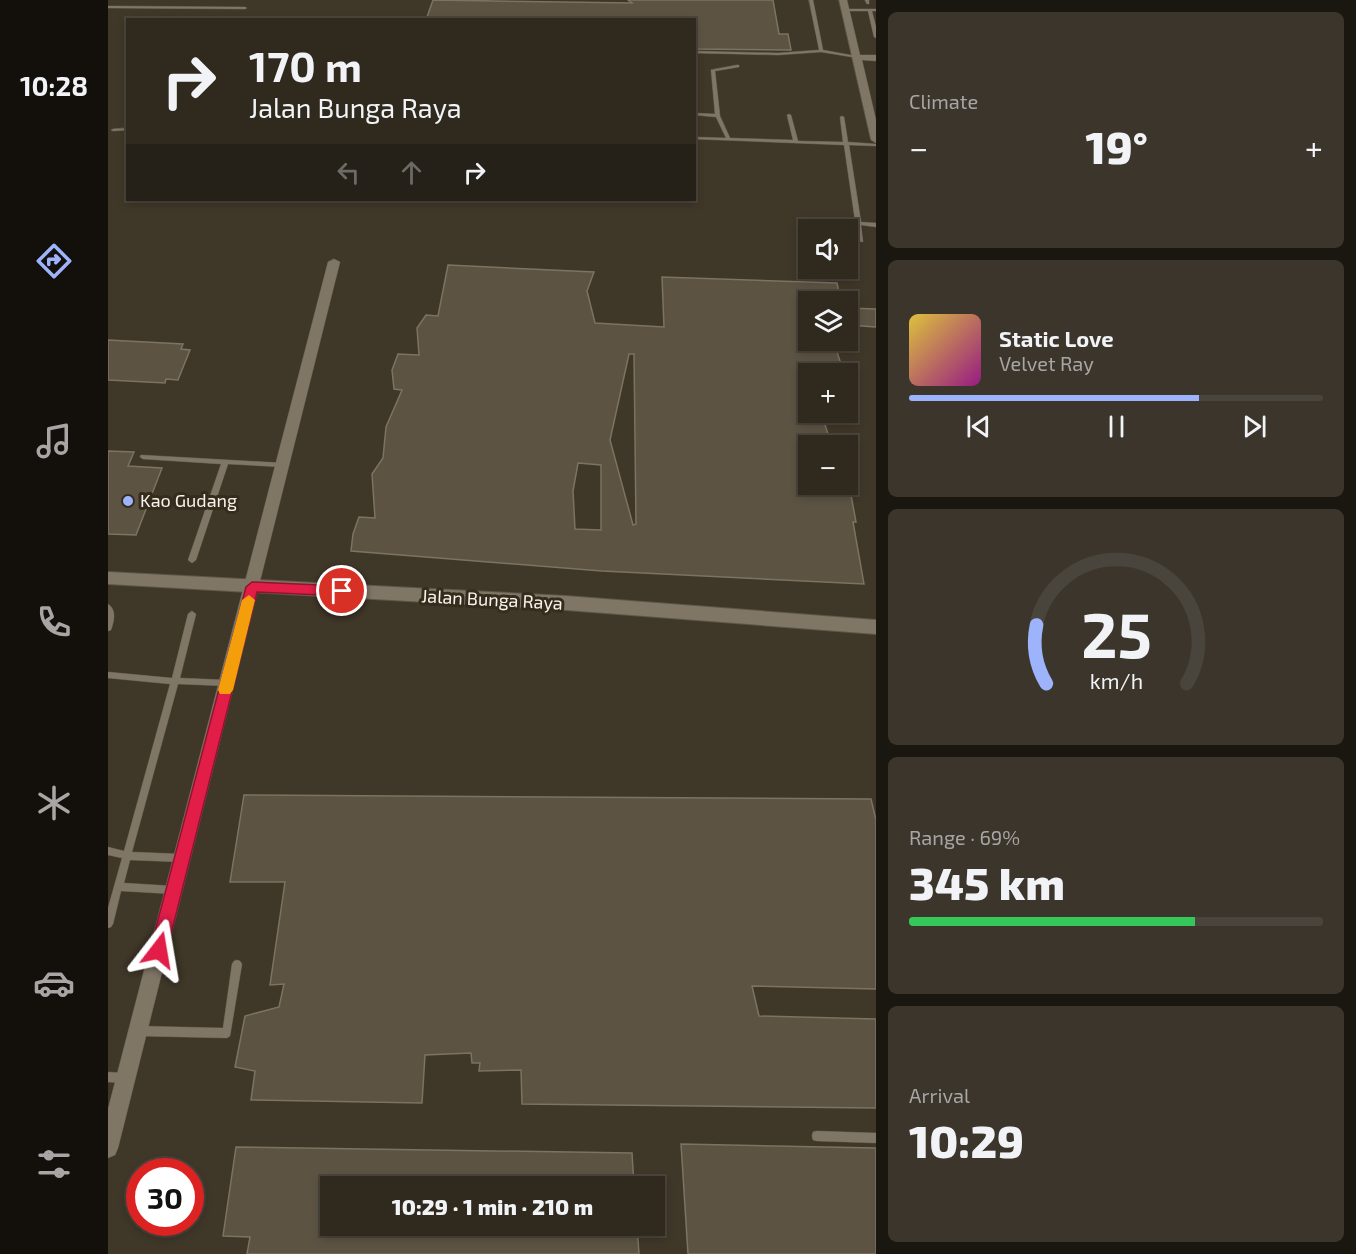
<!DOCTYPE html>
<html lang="en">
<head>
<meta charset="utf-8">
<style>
  body { margin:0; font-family:"Exo 2",sans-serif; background:#3b352b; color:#f1f3f6; height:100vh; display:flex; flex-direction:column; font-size:22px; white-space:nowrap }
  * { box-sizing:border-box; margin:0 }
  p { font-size:20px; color:#a7a6a4 }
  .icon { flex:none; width:33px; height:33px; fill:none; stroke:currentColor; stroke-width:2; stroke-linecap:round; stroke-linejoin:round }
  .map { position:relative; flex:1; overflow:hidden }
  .panel { display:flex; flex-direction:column; gap:12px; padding:12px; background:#1a1710; width:480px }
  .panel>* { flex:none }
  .hud { position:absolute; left:18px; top:18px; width:570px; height:183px; border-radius:0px; box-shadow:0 3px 9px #0003,0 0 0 2px #4a453c; background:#2f291e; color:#f1f3f6; overflow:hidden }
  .tools { position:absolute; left:690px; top:219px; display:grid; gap:12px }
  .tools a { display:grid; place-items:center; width:60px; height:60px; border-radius:0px; background:#2f291e; box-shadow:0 3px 9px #0003,0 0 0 2px #4a453c; font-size:30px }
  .speed { position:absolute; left:18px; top:1158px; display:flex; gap:12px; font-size:30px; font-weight:700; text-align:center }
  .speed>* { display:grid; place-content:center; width:78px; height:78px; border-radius:50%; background:#2f291e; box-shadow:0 3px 9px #0003,0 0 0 2px #4a453c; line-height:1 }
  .speed .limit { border:9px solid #d22; background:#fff; color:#111 }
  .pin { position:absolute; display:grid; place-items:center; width:51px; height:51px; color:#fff; margin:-26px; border:3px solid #fff; border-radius:50%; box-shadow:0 2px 6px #0007 }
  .me { position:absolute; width:66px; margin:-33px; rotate:14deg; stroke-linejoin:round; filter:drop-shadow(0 0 4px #0008) }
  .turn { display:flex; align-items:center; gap:21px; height:126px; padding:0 24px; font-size:27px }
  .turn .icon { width:78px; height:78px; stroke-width:2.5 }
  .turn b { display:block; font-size:42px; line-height:51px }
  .lanes { display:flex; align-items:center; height:57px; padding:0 24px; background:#0003; justify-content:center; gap:30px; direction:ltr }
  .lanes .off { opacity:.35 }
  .big { font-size:45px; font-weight:800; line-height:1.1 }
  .panel .tile { flex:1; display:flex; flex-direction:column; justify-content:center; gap:9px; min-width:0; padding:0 21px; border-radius:9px; background:#3b352b }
  .panel .dial { align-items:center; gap:0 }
  .dial svg { height:156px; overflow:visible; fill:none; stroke:#4a453c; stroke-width:7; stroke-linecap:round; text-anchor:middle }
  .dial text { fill:#f1f3f6; stroke:none }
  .song { display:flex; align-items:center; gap:18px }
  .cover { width:72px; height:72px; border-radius:9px; background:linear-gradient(135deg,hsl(50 70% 55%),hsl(310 70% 35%)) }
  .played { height:6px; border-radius:3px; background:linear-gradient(90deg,#9db4fd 70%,#4a453c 70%) }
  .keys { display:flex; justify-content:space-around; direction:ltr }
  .heat { display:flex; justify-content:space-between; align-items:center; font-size:33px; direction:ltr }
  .charge { height:9px; border-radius:4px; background:linear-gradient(90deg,#34c759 69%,#4a453c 0) }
  .trip { position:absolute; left:212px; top:1176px; width:345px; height:60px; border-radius:0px; background:#2f291e; box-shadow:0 3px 9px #0003,0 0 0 2px #4a453c; font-weight:800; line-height:60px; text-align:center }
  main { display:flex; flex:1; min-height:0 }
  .tabs { display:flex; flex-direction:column; width:108px; justify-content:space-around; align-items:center; background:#13100c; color:#a7a6a4 }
  .tabs .icon { width:42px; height:42px }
  .tabs .on { color:#9db4fd }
  .tabs b { font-size:27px; color:#f1f3f6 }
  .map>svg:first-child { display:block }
</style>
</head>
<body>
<main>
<nav class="tabs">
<b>10:28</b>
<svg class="icon on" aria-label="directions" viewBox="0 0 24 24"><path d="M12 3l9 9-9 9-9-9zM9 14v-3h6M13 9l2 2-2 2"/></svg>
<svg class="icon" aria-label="music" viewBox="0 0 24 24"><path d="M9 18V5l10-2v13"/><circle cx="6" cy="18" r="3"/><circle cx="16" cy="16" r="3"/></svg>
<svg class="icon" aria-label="phone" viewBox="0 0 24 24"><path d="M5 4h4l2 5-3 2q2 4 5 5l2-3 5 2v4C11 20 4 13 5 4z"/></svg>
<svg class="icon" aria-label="climate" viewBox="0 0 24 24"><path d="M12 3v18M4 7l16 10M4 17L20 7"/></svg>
<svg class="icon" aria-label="car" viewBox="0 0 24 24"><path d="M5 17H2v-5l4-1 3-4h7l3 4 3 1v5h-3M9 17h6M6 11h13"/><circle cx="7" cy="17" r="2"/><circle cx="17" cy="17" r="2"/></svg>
<svg class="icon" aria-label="filters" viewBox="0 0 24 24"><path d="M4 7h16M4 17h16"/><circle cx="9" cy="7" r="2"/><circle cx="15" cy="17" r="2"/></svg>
</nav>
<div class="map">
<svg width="768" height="1254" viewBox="0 0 768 1254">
  <rect width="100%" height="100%" fill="#3f3728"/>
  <path fill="#5c5343" stroke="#7c7362" stroke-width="1.5" fill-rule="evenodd" d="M325 0 524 3 520 0H665L671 34H680L683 50 586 49V20H372L319 17Z
    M340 265 486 272 479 291 487 323 556 327 554 277 729 283 733 302H700V340H729L728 349 734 367 700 365V412H713L720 434 748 435V446H700V484H741L748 522H745L756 584 494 571 243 551 245 534 251 517 267 518 264 474 275 458 278 427 294 390 286 389 284 370 290 354 311 355 309 328 318 315 330 316ZM521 354H526L528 524 525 525 502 440ZM470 463 493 465V530L467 529 465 491Z
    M740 308 768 309V327L740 325Z
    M0 340 75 344 73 349 82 350 70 380 58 379 57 383 0 380Z
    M0 451 26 452 20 466 54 468 28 535 0 534Z
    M136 795 763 799 768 820V989L644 986 651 1016 768 1019V1108L414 1104 413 1070 371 1071 372 1063H364L363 1053 317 1055 314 1103 143 1100 147 1071 127 1067 137 1016 171 1007 176 984 162 985 177 882H122Z
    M573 1144 768 1148V1254H580Z
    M128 1147 524 1153 526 1186H222V1226H529L531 1254H139L142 1237 115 1236Z"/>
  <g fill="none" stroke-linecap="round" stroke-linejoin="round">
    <g stroke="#5d5649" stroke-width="1">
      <path id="service" d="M701 0H705L715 50 748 56H750V58L713 52 670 55 586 53V51L670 53 711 50Z
        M757 0H761V4H759Z
        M0 6 137 7 139 8 137 9 0 8Z
        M736 9H768V11H764L768 27V38L766 37 760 11H736Z
        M629 65H631V67L607 71 612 116 622 138 685 140 679 115 681 114 683 115 690 141 735 142 732 117 734 116 736 117 740 142 768 144V146L741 145 753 222 768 223V227L753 225 755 242 750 241 736 145 586 139V137L618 138 608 117 586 115V113L607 114 603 70Z
        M20 128V130L5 131 3 130 5 129Z
        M33 455 175 463 178 465 175 467 120 464 88 560 84 563 80 560 113 464 35 459 32 457Z
        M0 604C9 610 6 621 3 630L0 631Z
        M84 611 88 614 72 678 119 680 122 681 123 683 122 685 119 686 70 684 24 852 73 854 76 855 77 858 76 861 73 862 22 860 16 883 65 886 68 887 69 890 68 893 65 894 13 891 5 924 3 927 0 928V908L14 858 0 855V847L16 851 62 684 0 678V672L64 678 80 614Z
        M129 960 132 961 134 964 122 1036 119 1038 31 1036 28 1034 26 1031 28 1028 31 1026 115 1028 124 964 126 961Z
        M0 1072 16 1073 20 1074 21 1078 20 1082 16 1083 0 1082Z
        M709 1131 768 1133V1143L709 1141 705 1140 704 1136 705 1132Z"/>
    </g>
    <g stroke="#5d5649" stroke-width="1">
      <path id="minor" d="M731 0H739L752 55H768V61L754 60 768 120V143L763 140Z
        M226 259 232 262 10 1148 7 1155 0 1158V1109L220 262Z"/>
    </g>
    <g stroke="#5d5649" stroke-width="2">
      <path id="tertiary" d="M0 572 458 596 768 620V634L458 610 0 584Z"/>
    </g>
    <use href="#service" fill="#807666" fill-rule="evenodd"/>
    <use href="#minor" fill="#807666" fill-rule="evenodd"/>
    <use href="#tertiary" fill="#807666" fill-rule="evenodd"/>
  </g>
  <path fill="#e11d48" stroke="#92132f" stroke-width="1.5" d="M144 582 234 586 241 591 234 596 149 592 59 950 56 956 51 958 45 956 42 950 138 587Z"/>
  <path fill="#f59e0b" d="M141 595 147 600 125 690 122 694H112L110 690 134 600Z"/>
  <circle fill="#9db4fd" stroke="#352c1e" stroke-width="2" cx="20" cy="501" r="6"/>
  <g text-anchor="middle" stroke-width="6" stroke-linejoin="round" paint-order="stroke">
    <g font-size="18" fill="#f9f4eb" stroke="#352c1e" text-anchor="start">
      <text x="32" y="507">Kao Gudang</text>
    </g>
    <g font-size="18" fill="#f9f4eb" stroke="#352c1e">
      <text transform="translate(384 600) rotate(3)" y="6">Jalan Bunga Raya</text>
    </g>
  </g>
</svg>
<div class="tools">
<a><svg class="icon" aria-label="sound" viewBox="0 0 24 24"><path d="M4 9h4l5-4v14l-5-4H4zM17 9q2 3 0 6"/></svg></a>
<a><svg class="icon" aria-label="layers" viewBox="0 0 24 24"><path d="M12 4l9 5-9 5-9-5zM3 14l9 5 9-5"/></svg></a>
<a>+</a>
<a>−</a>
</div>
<div class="speed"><div class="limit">30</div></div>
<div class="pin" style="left:234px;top:591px;background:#d93025"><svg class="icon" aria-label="arrive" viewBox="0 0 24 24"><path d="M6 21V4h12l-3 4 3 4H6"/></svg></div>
<svg class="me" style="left:51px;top:950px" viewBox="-20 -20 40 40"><path d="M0-17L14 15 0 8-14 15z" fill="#e11d48" stroke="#fff" stroke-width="4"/></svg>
<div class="trip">10:29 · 1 min · 210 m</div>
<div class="hud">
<div class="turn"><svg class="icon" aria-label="right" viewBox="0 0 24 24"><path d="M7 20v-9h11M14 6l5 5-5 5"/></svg><div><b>170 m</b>Jalan Bunga Raya</div></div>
<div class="lanes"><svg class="icon off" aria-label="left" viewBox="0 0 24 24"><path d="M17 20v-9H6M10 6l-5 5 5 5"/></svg><svg class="icon off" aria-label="ahead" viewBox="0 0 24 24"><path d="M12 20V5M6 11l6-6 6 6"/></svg><svg class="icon" aria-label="right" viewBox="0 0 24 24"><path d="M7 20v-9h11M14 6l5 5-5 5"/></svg></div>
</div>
</div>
<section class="panel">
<div class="tile"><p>Climate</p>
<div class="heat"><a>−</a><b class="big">19°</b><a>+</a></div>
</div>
<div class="tile">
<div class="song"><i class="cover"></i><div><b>Static Love</b><p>Velvet Ray</p></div></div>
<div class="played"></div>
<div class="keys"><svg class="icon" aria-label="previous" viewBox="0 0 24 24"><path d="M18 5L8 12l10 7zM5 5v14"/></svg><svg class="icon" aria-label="pause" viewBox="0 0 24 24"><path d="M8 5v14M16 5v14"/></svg><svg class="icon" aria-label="next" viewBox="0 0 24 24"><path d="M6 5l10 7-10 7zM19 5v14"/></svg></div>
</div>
<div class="tile dial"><svg viewBox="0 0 100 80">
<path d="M14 69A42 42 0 1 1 86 69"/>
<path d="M14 69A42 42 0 0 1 9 39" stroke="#9db4fd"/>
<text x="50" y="56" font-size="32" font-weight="700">25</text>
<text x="50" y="72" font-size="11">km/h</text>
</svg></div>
<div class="tile"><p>Range · 69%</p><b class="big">345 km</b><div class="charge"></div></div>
<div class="tile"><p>Arrival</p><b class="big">10:29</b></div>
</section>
</main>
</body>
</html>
